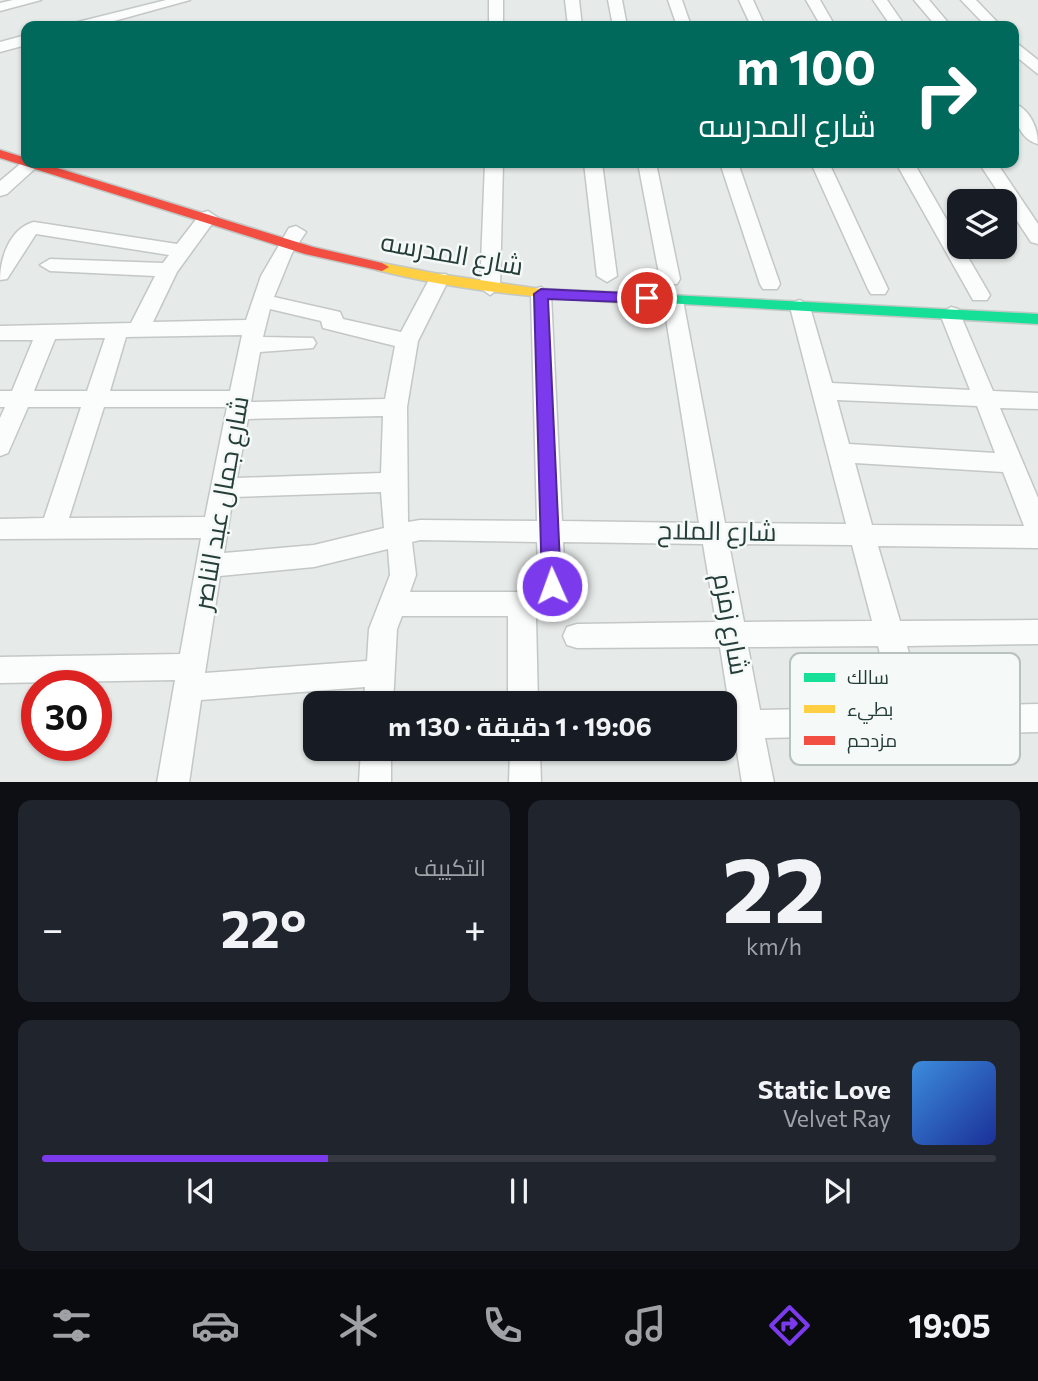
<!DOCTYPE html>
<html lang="ar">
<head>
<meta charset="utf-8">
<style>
  body { margin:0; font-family:Commissioner,Cairo,sans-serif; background:#20242c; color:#f1f3f6; direction:rtl; height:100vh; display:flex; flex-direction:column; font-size:26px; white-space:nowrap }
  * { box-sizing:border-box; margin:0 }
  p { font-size:23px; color:#9ea1a6 }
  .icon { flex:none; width:38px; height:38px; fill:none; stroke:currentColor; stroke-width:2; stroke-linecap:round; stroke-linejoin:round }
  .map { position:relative; height:782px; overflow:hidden; direction:ltr }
  .details { display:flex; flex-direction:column; gap:18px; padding:18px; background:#0d0f14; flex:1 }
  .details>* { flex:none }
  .top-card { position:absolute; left:21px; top:21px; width:998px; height:147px; border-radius:14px; box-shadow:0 2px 5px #0004; direction:rtl; background:#00695c; color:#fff; overflow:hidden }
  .fabs { position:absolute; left:947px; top:189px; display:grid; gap:14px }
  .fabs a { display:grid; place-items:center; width:70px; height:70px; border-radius:14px; background:#171b24; box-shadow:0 2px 5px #0004; font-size:35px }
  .speed { position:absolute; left:21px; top:670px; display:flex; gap:14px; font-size:35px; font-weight:700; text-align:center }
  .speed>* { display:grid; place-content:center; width:91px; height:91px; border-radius:50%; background:#171b24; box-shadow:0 2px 5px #0004; line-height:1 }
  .speed .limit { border:10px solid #d22; background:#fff; color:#111 }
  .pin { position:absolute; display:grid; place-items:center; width:60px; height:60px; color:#fff; margin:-30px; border:4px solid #fff; border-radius:50%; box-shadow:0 2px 7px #0007 }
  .me { position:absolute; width:77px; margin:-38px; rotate:358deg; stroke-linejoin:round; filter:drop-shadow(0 0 5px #0008) }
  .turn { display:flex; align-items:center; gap:24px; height:147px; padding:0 28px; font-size:32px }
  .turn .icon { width:91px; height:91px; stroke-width:2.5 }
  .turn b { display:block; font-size:49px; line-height:60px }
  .big { font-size:52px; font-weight:700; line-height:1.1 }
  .details .tile { flex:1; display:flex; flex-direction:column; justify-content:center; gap:10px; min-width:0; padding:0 24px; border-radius:14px; background:#20242c }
  .details .dial { align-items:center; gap:0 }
  .dial b { font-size:91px; line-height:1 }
  .song { display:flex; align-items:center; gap:21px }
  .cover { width:84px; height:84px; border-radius:10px; background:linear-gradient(135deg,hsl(210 70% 55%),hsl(230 70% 35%)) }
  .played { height:7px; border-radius:4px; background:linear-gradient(90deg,#7c3aed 30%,#363941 30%) }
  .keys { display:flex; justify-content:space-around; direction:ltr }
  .heat { display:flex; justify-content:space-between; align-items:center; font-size:38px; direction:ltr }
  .details .tiles { flex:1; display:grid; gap:18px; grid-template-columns:1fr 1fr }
  .tile:last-child { grid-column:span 2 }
  .trip { position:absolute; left:303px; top:691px; width:434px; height:70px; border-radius:14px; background:#171b24; box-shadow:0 2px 5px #0004; font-weight:700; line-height:70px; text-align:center; direction:rtl }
  .tabs { display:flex; height:112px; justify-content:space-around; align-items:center; background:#090b0e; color:#9ea1a6 }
  .tabs .icon { width:49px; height:49px }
  .tabs .selected { color:#7c3aed }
  .tabs b { font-size:32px; color:#f1f3f6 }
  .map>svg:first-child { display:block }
</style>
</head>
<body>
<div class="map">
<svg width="1038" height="783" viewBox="0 0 1038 783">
  <rect width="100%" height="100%" fill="#e6eae9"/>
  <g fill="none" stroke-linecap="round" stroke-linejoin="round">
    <g stroke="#c3c7c6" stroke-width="3">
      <path id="street" d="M13 0H41L0 11V3Z
        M166 0H190L96 26H72L74 23Z
        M489 0H503V26H489Z
        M565 0H579L582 26H568Z
        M608 0H622L627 26H613Z
        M668 0H682L691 26H677Z
        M739 0H753L765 26H751Z
        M806 0H820L835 26H821Z
        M873 0H887L905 26H891Z
        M914 0H929L951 26H936Z
        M961 0H976L1001 26H986Z
        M26 35V45L0 52V42Z
        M1013 40 1038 60V74L1013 54Z
        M1013 103C1030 109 1038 128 1038 144 1021 140 1013 119 1013 103Z
        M25 160 40 164 7 194 0 196V181Z
        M485 163H503L500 288 490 295 480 288Z
        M584 163H602L617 276 607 282 597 276Z
        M638 163H656L680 279 677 284H663L660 279Z
        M720 163H738L780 284 777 289H763L760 284Z
        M811 163H829L888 289 885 294H871L868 289Z
        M896 163H914L959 241V247H962L990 295 987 300H973Z
        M979 163H997L1038 224V244L1031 242Z
        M208 211 217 217 177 272 153 322 246 320 261 276 289 228 296 226 306 232 292 253 274 297 340 312 343 319 401 332 432 274H446L449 279 418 341 407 407 408 522 420 520 537 521 531 294 534 289 541 287 551 294 562 521 699 523 663 300 666 295 673 293 683 300 725 523 846 524 790 307 793 302 800 300 810 307 832 383 970 390 940 314 951 307 958 309 993 391 1038 393V409L1000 408 1038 498V548L878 546 900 621 1038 620V644L907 646 924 706 1038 704V732L765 738 774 783H742L735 739H724V711H730L720 647 577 648 567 645 563 636 567 627 577 624 716 622 703 544 563 542C565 585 573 590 536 617L538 704H508V616H402L397 629 393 704H363L365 687 201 700 189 783H157L175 680 0 683V657L180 654 201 538 0 539V519L44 518 81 407H28L8 453 0 456V418L5 407H0V391H12L33 340H0V326L131 323 155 276 50 271 40 265 50 259 163 263 169 255 36 234 7 279 0 280C0 258 10 228 34 222L177 244 201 213ZM270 309 321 321 323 328 395 346 385 399 251 402 260 352 313 348 316 343 313 338 263 337ZM242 335 230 391H110L126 337ZM105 338 87 391H34L55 339ZM837 400 977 406 995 453 849 444ZM104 407H227L205 517 69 518ZM383 416 381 473 237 478 248 419ZM855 463 1003 472 1024 526 872 525ZM381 492 384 528 314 545 224 553 233 497ZM420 540 537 542 539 585 530 592H410L416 575 412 542ZM729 544 852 545 872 621 744 622ZM388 549 390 575 369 629 367 661 205 673 220 576 314 567ZM878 646 894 707 760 710 748 647Z
        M361 749H391V783H359Z
        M510 749H540L541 783H509Z"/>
    </g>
    <g stroke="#c2c8c6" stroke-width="3">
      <path id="fast" d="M670 295 1038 314V324L665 303 663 300Z"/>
    </g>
    <g stroke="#c2c8c6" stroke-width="3">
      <path id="slow" d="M382 263 439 274 541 289 670 295 677 300 670 305C571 300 473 295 377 270L375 267Z"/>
    </g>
    <g stroke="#c2c8c6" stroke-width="3">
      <path id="jam" d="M0 150 26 158V163H41L313 247 382 263 389 267 382 271 305 254 0 158Z"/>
    </g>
    <use href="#street" fill="#fbfcfc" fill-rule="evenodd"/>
    <use href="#fast" fill="#16e098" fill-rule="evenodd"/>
    <use href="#slow" fill="#ffcf43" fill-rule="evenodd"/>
    <use href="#jam" fill="#f24e42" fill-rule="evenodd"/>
  </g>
  <path fill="#7c3aed" stroke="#51269a" stroke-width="2" d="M541 289 647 294 654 298 647 303 548 299 561 586 558 592H545L542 586 534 294Z"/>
  <g text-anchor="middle" stroke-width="5" stroke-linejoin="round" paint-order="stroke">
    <g font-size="26" fill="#253d39" stroke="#f5f9f7">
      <text transform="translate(452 254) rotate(10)" y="9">شارع المدرسه</text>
      <text transform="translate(221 503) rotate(-80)" y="9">شارع جمال عبد الناصر</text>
      <text transform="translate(717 531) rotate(1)" y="9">شارع الملاح</text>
      <text transform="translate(731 624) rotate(80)" y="9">شارع زمزم</text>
    </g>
  </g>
  <rect x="790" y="653" width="230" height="112" rx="10" fill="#f5f9f7" stroke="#b7c1be" stroke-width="2"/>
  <rect x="804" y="673" width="31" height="9" fill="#16e098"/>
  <rect x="804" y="705" width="31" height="8" fill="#ffcf43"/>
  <rect x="804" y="736" width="31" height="9" fill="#f24e42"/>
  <g font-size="19" fill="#253d39">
    <text x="847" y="684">سالك</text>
    <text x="847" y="716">بطيء</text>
    <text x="847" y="747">مزدحم</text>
  </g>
</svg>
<div class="fabs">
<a><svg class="icon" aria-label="layers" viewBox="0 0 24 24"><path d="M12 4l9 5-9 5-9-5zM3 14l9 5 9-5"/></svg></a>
</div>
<div class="speed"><div class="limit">30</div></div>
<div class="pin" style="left:647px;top:298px;background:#d93025"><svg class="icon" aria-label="arrive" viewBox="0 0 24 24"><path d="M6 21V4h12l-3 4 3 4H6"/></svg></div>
<svg class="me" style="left:552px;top:586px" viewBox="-20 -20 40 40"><circle r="17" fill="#7c3aed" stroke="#fff" stroke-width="3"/><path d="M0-11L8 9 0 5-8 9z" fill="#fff"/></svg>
<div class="trip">19:06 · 1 دقيقة · 130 m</div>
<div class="top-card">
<div class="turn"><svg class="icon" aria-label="right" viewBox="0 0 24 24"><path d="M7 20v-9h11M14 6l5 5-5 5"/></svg><div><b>100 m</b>شارع المدرسه</div></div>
</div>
</div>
<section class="details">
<div class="tiles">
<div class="tile dial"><b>22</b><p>km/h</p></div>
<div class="tile"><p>التكييف</p>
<div class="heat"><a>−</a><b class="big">22°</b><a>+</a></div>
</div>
<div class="tile">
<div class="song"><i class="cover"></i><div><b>Static Love</b><p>Velvet Ray</p></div></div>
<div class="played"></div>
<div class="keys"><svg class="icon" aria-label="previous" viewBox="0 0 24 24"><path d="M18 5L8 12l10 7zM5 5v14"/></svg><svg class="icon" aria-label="pause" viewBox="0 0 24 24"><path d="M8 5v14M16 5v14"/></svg><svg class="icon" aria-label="next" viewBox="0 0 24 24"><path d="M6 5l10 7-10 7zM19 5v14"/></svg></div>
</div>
</div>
</section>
<nav class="tabs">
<b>19:05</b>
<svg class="icon selected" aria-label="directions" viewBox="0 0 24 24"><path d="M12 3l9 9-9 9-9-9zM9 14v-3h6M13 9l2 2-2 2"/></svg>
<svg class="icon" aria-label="music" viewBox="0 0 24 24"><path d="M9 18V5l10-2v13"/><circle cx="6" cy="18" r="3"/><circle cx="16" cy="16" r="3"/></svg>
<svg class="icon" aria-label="phone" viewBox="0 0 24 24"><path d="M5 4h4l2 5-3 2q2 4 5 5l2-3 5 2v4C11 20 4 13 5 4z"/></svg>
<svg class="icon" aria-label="climate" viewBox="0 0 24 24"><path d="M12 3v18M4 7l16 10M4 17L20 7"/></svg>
<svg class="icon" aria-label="car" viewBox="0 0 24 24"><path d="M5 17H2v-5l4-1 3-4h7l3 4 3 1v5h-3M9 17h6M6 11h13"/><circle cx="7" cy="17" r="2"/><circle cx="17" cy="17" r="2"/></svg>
<svg class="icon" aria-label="filters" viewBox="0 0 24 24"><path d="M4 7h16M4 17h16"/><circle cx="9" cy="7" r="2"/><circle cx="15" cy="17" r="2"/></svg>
</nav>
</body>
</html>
